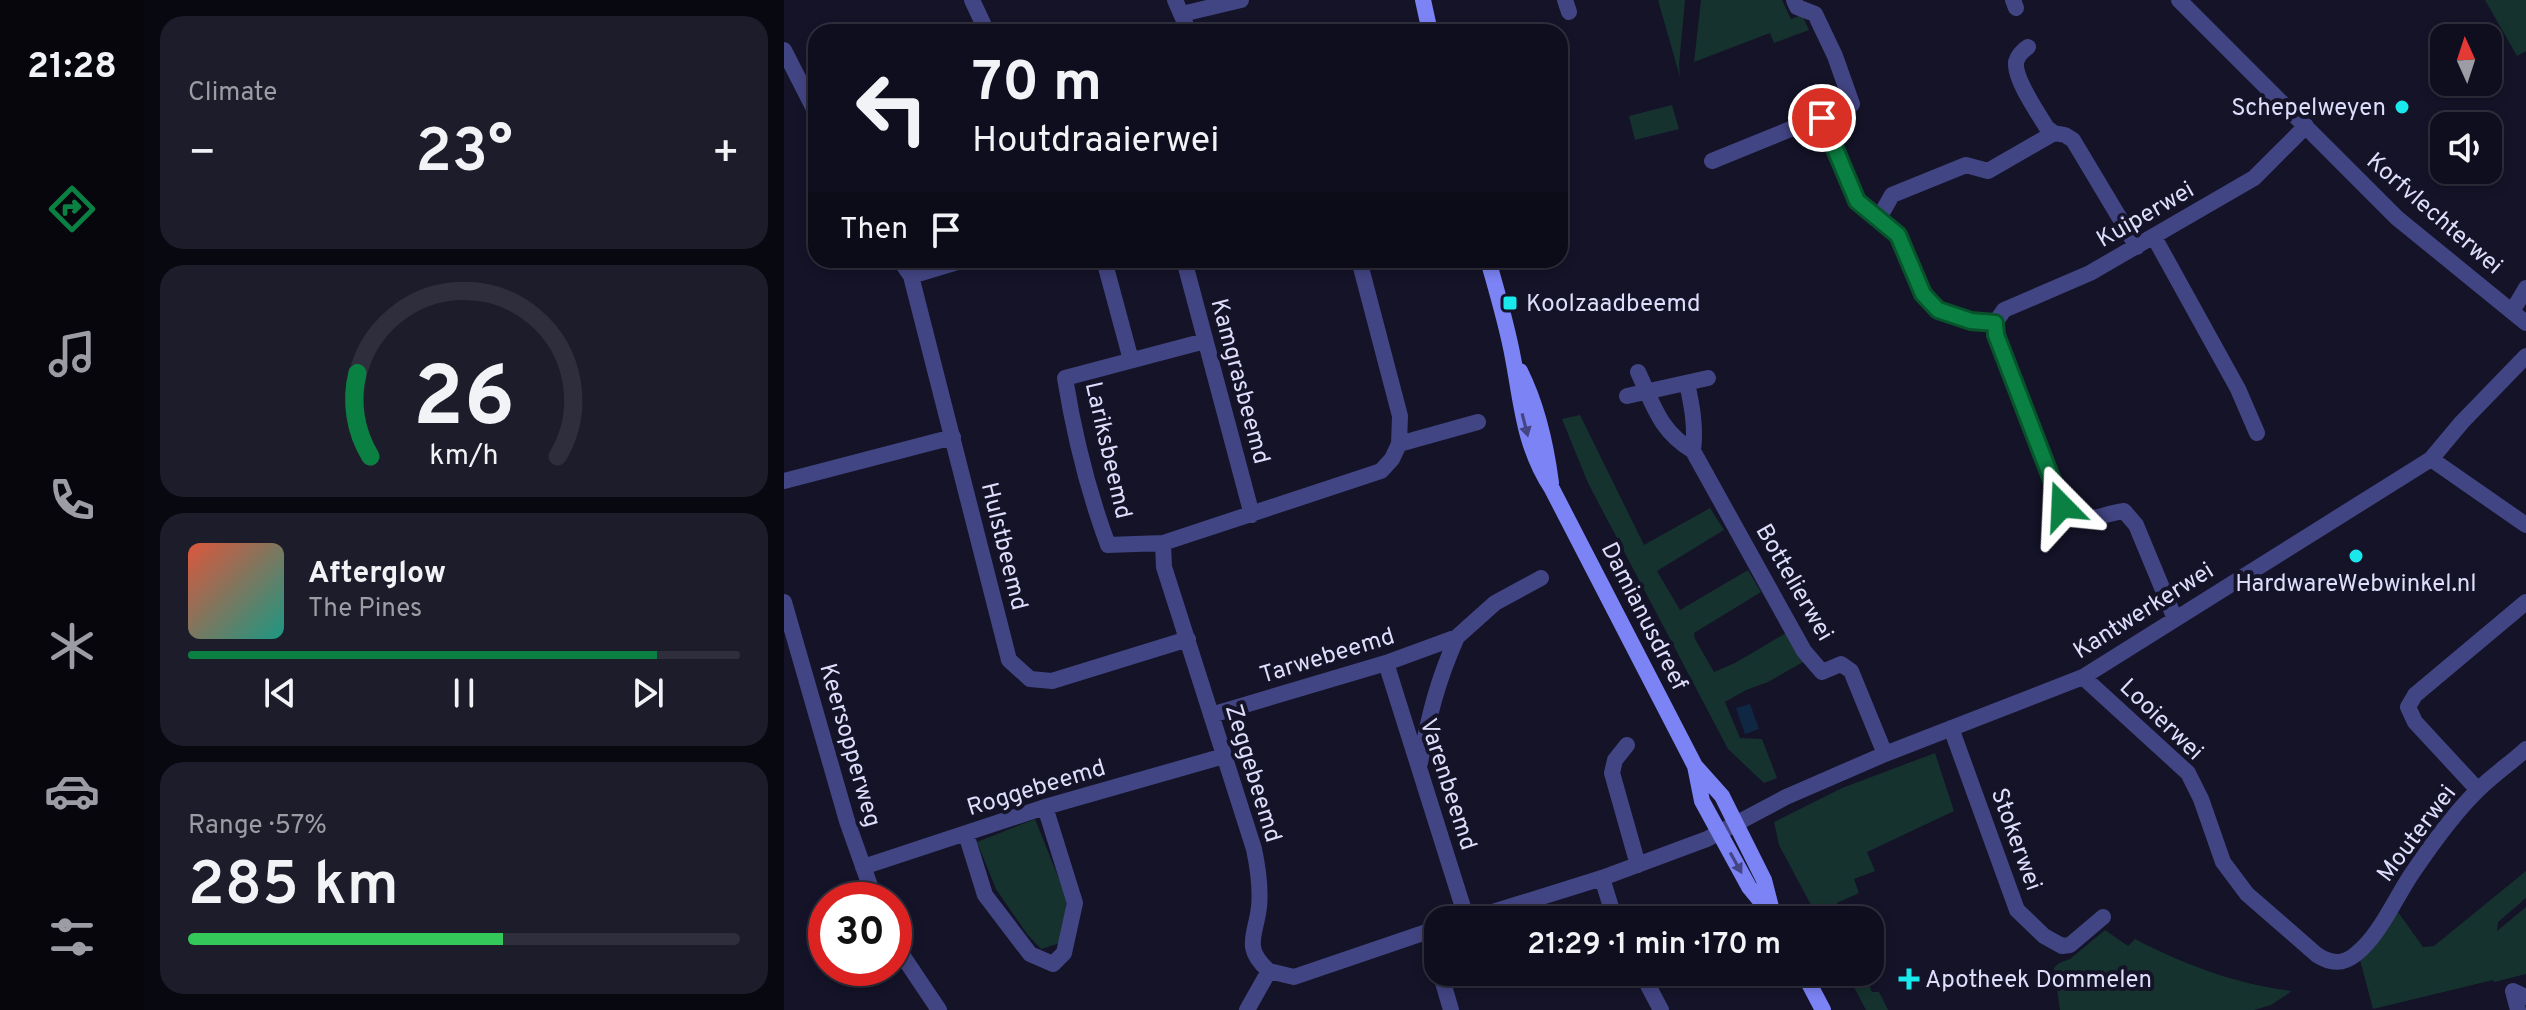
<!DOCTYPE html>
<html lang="en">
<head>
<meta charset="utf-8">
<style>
  body { margin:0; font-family:Overpass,sans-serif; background:#1d1c2b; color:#f1f3f6; height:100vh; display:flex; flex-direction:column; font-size:30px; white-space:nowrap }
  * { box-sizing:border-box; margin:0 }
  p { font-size:26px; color:#9b9ca4 }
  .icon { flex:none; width:44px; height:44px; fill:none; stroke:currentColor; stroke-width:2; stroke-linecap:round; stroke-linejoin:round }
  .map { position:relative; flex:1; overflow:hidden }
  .details { display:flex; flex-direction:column; gap:16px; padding:16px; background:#080810; width:640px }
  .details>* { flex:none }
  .guide { position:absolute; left:24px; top:24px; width:760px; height:244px; border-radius:24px; box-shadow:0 4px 12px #0003,0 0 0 2px #2f2e3c; background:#0f0e1e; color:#f1f3f6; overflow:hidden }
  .needle { width:52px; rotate:357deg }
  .fabs { position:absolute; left:1646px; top:24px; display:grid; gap:16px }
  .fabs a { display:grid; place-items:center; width:72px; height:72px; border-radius:16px; background:#0f0e1e; box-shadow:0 4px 12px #0003,0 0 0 2px #2f2e3c; font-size:40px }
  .speed { position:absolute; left:24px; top:882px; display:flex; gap:16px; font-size:40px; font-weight:700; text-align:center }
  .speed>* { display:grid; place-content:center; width:104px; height:104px; border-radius:50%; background:#0f0e1e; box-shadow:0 4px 12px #0003,0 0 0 2px #2f2e3c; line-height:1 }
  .speed .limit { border:12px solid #d22; background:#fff; color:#111 }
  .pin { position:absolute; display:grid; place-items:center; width:68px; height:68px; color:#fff; margin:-34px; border:4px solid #fff; border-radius:50%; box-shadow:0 2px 8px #0007 }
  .me { position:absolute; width:88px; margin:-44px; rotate:339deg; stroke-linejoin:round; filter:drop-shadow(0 0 6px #0008) }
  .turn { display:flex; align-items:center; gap:28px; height:168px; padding:0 32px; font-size:36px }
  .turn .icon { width:104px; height:104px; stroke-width:2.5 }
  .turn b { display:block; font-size:56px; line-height:68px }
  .then { display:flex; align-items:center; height:76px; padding:0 32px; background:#0003; gap:16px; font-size:30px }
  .big { font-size:60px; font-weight:600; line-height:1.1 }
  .details .card { flex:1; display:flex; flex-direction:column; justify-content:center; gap:12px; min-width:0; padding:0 28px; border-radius:24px; background:#1d1c2b }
  .details .dial { align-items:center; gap:0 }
  .dial svg { height:208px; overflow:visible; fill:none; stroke:#2f2e3c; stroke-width:7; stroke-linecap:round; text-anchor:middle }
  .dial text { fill:#f1f3f6; stroke:none }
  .song { display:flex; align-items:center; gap:24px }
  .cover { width:96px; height:96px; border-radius:12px; background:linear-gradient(135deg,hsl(10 70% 55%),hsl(170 70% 35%)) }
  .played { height:8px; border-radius:4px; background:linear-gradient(90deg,#0b8043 85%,#2f2e3c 85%) }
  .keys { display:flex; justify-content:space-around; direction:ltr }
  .heat { display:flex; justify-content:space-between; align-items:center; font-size:44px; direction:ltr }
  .charge { height:12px; border-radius:6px; background:linear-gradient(90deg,#34c759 57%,#2f2e3c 0) }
  .trip { position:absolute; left:640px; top:906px; width:460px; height:80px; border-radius:24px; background:#0f0e1e; box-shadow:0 4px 12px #0003,0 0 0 2px #2f2e3c; font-weight:600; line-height:80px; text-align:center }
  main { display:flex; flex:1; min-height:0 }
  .tabs { display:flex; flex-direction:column; width:144px; justify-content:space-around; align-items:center; background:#06060c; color:#9b9ca4 }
  .tabs .icon { width:56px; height:56px }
  .tabs .active { color:#0b8043 }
  .tabs b { font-size:36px; color:#f1f3f6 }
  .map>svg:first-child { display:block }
</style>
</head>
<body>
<main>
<nav class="tabs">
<b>21:28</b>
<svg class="icon active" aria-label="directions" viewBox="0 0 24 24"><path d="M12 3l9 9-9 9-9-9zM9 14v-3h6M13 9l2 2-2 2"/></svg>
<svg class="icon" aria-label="music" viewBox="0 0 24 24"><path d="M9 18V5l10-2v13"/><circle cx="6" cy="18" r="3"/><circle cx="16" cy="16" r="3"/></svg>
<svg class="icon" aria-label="phone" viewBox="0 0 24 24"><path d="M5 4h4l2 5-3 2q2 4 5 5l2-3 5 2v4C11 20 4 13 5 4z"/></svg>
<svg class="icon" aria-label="climate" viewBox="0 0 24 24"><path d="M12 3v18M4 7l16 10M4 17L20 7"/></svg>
<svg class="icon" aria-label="car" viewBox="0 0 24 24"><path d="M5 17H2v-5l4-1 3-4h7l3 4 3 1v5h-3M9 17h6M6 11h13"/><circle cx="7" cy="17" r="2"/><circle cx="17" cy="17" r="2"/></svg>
<svg class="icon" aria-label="filters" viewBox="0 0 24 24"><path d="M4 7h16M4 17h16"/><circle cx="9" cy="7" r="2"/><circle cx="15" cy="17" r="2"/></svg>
</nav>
<section class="details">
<div class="card"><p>Climate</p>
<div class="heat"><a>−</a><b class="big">23°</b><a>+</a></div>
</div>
<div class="card dial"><svg viewBox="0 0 100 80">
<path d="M14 69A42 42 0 1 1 86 69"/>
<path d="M14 69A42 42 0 0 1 9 37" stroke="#0b8043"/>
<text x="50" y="56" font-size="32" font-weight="700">26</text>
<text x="50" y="72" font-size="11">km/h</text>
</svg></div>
<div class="card">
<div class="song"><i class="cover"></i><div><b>Afterglow</b><p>The Pines</p></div></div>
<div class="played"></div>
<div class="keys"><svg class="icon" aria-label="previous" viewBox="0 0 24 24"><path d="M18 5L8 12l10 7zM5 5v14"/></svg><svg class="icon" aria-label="pause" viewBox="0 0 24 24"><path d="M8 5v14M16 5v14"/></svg><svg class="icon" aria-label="next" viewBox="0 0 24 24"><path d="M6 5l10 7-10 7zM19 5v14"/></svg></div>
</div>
<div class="card"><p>Range · 57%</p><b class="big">285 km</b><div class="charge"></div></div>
</section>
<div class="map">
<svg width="1742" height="1010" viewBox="0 0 1742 1010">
  <rect width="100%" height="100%" fill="#141328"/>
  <path fill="#16322e" d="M874 0H901L895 65 896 77Z
    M917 0H998L1007 19 1018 15 1025 30 990 43 986 33 910 62Z
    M1701 0H1742V51L1733 56Z
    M888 105 895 129 851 140 845 116Z
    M796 415 860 545 926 508 940 530 873 571 896 610 964 570 977 592 910 633 911 639 930 672 951 663 1002 633 1019 662 984 682 962 690 941 702 956 738 978 739 993 778 980 783 944 749 804 483 778 419Z
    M1151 753 1170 811 1083 852 1091 871 1070 879 1075 893 1053 903 1060 920H1035L995 845 990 822 1058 788Z
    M251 819 283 899 279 936 273 944 257 949 243 934 212 889 193 842Z
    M1742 871V898L1714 922 1713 931 1742 907V974L1710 982 1709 980 1589 1009 1576 960 1614 912 1639 947 1650 946Z
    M1321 930 1344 946 1351 939C1401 965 1452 984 1508 991L1487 1005 1470 1010H1276L1270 968 1275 963 1286 959Z
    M1062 972H1080L1088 992H1095L1104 1010H1082Z"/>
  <path fill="#102744" d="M966 704 975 729 961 734 952 708Z"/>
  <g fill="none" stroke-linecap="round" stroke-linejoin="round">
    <path stroke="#424583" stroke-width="16" d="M188 0 203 32
      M391 0 405 32
      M781 0 785 12
      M1229 0 1232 8
      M1395 0 1613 218 1742 323
      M398 14 457 0
      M0 50 32 113
      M1038 118 1073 201 1114 235 1139 294 1154 310 1187 321 1211 323
      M1270 133 1281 135 1289 140 1353 247
      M928 161 1068 104 1051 56 1031 14 1013 7 1010 0
      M1095 218 1108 195 1182 165 1204 171 1270 133 1263 128C1254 113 1230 79 1232 62 1234 55 1238 51 1244 47
      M1370 237 1454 389 1473 433
      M116 260 127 276 225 660 246 679 268 681 404 639
      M320 260 347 360
      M400 260 468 515
      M127 276 180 260
      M1729 310 1742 288
      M1211 323 1212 335 1278 506C1303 528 1311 515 1340 511L1352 525 1391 619
      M1211 323 1220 310 1306 273 1470 178 1522 126
      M421 341 281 378C290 434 304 491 324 545L379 543 597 471 608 459 615 444 616 416 575 260
      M854 372C870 406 875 430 909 451L1020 651 1038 672 1057 664 1067 671 1101 754
      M903 383C908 406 912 427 909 451
      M843 396 924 378
      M615 444 694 422
      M1647 459 1742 525
      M0 481 169 437
      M379 543 380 567 470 849C474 868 477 887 475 907 472 935 458 948 485 971L463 1010
      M0 602 63 821 91 900
      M602 663 683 920 818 878 923 839 1002 797 1101 754 1299 677 1647 459 1678 422 1742 356
      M1299 677 1404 773 1417 799 1439 862 1463 894 1533 955C1547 964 1559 965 1572 954 1597 934 1611 898 1629 872 1648 844 1670 813 1694 790 1709 775 1727 763 1742 749
      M427 715 602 663 673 637 711 603 757 578
      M1167 728 1233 910 1260 936 1278 946 1286 945 1319 917
      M843 745 831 760 828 773 854 865
      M636 763C645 715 653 682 673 637
      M1694 790 1631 722 1624 707 1631 695 1742 602
      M182 834 201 895 246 954 269 964 280 953 291 903 261 807
      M79 867 261 807 440 756
      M818 878 831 920
      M644 931 654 964
      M110 943 155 1010
      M485 971 510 977 654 928
      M656 972 667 1010
      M857 972 877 1010
      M1734 1010 1729 991 1742 997"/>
    <path stroke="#7c83f4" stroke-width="16" d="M639 0 646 32
      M704 260C713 292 723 325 729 358 738 406 740 446 768 489L911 766 918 801 965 887 992 920
      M736 371C754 407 762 444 767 483
      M912 767 938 796 980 880 988 911
      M1019 972 1039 1010"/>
  </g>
  <defs><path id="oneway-solid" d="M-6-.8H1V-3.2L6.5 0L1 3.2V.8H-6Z" transform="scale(2)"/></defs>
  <g fill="#434584">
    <use href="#oneway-solid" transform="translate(741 425) rotate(76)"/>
    <use href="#oneway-solid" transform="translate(952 863) rotate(61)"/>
  </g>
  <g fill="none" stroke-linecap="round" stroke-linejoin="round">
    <g stroke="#07532c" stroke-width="20">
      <path id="route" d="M1038 118 1073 201 1114 235 1139 294 1154 310 1187 321 1211 323 1212 335 1278 506"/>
    </g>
    <use href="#route" stroke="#0b8043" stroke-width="14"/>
  </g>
  <g fill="#19e9ec" stroke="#141328" stroke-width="3">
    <circle cx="1618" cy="107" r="8"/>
    <rect x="718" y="295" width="16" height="16" rx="4"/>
    <circle cx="1572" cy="556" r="8"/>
    <path d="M1121 967h8v8h8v8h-8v8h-8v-8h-8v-8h8z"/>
  </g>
  <g text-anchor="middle" stroke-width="8" stroke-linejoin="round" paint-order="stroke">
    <g font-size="24" fill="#deddfc" stroke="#141328" text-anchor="start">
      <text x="1602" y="115" text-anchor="end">Schepelweyen</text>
      <text x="742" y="311">Koolzaadbeemd</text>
      <text x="1572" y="591" text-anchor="middle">HardwareWebwinkel.nl</text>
      <text x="1141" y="987">Apotheek Dommelen</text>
    </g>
    <g font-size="24" fill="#deddfc" stroke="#141328">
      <text transform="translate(1651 213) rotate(41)" y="8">Korfvlechterwei</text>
      <text transform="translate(1361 214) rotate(-30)" y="8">Kuiperwei</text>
      <text transform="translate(457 381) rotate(75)" y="8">Kamgrasbeemd</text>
      <text transform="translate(325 450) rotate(77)" y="8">Lariksbeemd</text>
      <text transform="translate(221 546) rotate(76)" y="8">Hulstbeemd</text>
      <text transform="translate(1011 582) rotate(60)" y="8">Bottelierwei</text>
      <text transform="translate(1359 610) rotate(-32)" y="8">Kantwerkerwei</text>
      <text transform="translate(861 616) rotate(63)" y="8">Damianusdreef</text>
      <text transform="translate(543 655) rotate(-17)" y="8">Tarwebeemd</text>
      <text transform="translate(1378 719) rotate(44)" y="8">Looierwei</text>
      <text transform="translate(67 745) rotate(74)" y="8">Keersopperweg</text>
      <text transform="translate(470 773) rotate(73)" y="8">Zeggebeemd</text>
      <text transform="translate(665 784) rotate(72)" y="8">Varenbeemd</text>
      <text transform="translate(252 787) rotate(-17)" y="8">Roggebeemd</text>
      <text transform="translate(1632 833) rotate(-53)" y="8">Mouterwei</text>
      <text transform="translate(1233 839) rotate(70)" y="8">Stokerwei</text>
    </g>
  </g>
</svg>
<div class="fabs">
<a><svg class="needle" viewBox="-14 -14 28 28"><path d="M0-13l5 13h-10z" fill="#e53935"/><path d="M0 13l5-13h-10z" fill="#9b9ca4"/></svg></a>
<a><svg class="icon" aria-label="sound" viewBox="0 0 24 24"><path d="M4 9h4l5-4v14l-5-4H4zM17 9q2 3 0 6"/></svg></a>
</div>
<div class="speed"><div class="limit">30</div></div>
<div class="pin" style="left:1038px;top:118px;background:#d93025"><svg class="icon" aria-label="arrive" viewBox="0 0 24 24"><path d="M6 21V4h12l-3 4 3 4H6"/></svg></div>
<svg class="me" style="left:1278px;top:506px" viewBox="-20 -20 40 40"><path d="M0-17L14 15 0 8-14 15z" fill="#0b8043" stroke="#fff" stroke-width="4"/></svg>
<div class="trip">21:29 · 1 min · 170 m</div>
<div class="guide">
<div class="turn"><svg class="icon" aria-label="left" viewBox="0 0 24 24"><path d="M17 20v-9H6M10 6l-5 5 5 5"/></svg><div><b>70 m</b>Houtdraaierwei</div></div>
<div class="then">Then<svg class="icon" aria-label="arrive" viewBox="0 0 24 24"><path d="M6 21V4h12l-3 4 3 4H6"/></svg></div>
</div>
</div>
</main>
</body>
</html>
